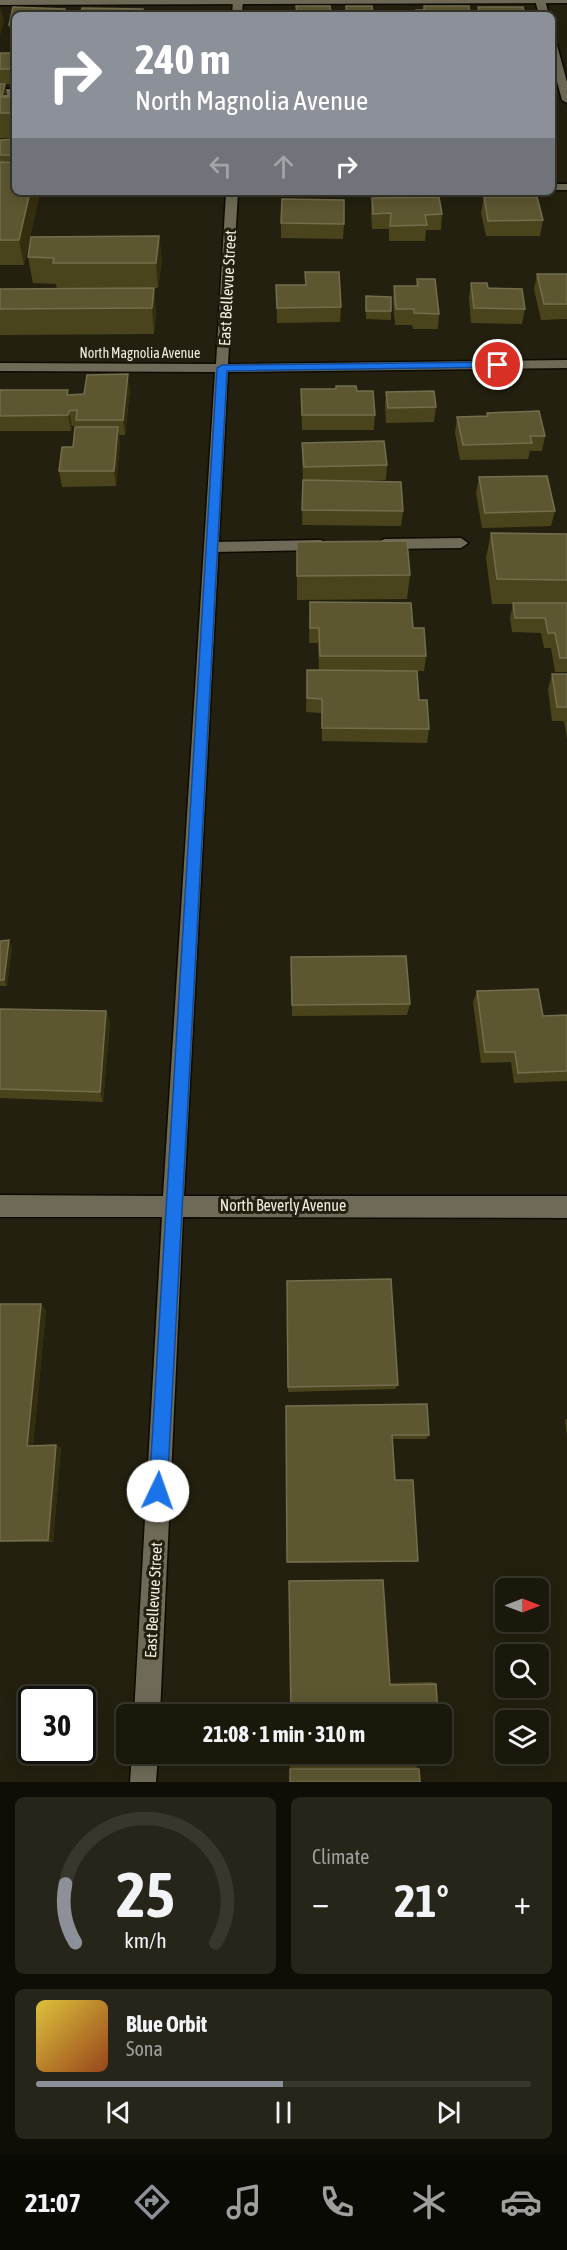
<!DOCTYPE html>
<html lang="en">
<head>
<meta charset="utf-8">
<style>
  body { margin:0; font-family:"Asap Condensed",sans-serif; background:#272519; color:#f1f3f6; height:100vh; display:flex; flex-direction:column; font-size:22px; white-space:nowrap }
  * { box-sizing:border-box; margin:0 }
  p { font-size:20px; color:#9fa09d }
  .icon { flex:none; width:33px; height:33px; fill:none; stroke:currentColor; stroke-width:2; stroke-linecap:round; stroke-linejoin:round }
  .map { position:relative; height:1782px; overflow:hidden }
  .details { display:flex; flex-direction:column; gap:15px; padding:15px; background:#0e0d06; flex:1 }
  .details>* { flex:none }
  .guide { position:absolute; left:12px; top:12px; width:543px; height:183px; border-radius:9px; box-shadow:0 3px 15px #0003,0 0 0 2px #38372c; background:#8c9099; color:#fff; overflow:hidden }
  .needle { width:39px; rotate:90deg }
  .controls { position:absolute; left:495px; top:1578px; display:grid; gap:12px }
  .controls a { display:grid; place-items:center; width:54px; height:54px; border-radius:9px; background:#1a180b; box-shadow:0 3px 15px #0003,0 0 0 2px #38372c; font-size:30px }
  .speed { position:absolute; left:18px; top:1686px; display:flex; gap:12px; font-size:30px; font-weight:700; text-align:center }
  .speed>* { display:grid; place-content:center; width:78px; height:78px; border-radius:50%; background:#1a180b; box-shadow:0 3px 15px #0003,0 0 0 2px #38372c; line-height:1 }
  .speed .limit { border:3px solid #111; border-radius:9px; background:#fff; color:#111 }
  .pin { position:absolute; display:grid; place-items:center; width:51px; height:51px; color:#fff; margin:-26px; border:3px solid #fff; border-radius:50%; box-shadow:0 2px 6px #0007 }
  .me { position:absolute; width:66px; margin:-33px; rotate:3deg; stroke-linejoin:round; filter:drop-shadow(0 0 4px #0008) }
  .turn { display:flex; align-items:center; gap:21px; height:126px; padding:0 24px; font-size:27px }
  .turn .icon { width:78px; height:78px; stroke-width:2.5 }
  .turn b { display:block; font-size:42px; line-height:51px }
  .lanes { display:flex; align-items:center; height:57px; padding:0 24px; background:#0003; justify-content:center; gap:30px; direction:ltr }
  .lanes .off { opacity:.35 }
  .big { font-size:45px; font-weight:700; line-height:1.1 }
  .details .tile { flex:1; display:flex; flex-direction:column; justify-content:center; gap:9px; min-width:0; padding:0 21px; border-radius:9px; background:#272519 }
  .details .dial { align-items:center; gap:0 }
  .dial svg { height:156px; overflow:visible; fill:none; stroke:#38372c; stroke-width:7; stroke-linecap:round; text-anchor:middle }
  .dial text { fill:#f1f3f6; stroke:none }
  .song { display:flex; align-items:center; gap:18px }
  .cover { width:72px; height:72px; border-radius:9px; background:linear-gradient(135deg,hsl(50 70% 55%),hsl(20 70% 35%)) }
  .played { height:6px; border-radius:3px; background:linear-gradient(90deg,#8c9099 50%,#38372c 50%) }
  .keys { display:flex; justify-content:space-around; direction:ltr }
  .heat { display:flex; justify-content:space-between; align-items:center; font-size:33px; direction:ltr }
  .details .tiles { flex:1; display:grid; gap:15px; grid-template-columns:1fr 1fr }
  .tile:last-child { grid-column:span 2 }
  .trip { position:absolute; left:116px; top:1704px; width:336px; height:60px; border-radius:9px; background:#1a180b; box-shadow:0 3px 15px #0003,0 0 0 2px #38372c; font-weight:700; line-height:60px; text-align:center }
  .dock { display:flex; height:96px; justify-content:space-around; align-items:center; background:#0a0a04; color:#9fa09d }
  .dock .icon { width:42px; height:42px }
  .dock .on { color:#8c9099 }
  .dock b { font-size:27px; color:#f1f3f6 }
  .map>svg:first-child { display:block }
</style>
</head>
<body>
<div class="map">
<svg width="567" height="1782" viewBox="0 0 567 1782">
  <rect width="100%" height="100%" fill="#23200f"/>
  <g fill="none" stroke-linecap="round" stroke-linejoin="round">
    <g stroke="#0d0a00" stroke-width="3">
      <path id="lane" d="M461 538 468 543 461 548 384 549 377 544 384 539Z
        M321 540 328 545 321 550 212 552 205 547 212 542Z"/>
    </g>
    <g stroke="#0d0a00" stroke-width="3">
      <path id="street" d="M233 0H243L242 15H232Z
        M535 0H545L549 15H539Z
        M552 42 557 45 567 82V103L562 100 552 63Z
        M0 89H15V95H0Z
        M552 184H567V190H552Z
        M226 192H238L228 364 567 360V368L228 372 184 1196H567V1218L183 1217 160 1714H134L162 1217H0V1195L163 1196 215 372 0 371V363L216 364Z
        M132 1754H158L156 1782H130Z"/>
    </g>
    <g stroke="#0d0a00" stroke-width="3">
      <path id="secondary" d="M0 0H567V3L0 5Z"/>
    </g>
    <use href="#lane" fill="#6e6a57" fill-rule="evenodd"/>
    <use href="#street" fill="#6e6a57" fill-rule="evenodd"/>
    <use href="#secondary" fill="#6e6a57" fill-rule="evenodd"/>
  </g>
  <path fill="#4a441c" d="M13 7 65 9 66 15H15V39H12L9 25Z
    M0 53H15V75L13 84H0Z
    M0 84 7 95H15V138H0Z
    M15 139V192H40L24 265H0V140Z
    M484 197 543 220 540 236H486L481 213Z
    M372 198 442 214 441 230H426L425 241H389V229H372L371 213Z
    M281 223 344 224 343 239 281 238Z
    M159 236 162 261 158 288H154L156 313 154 334 0 335V289H57L56 284 33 283 28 257Z
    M305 272 341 307 340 322 277 323 276 285H305Z
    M537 274H567V319L541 320 534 289Z
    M417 279 439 314 438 329H413L412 325H395L393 301 394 286H416Z
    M471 283 488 288 525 309 522 324 471 323 469 298Z
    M366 296 391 311V320L366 319Z
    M301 389 357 391 375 415 374 430H302Z
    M0 390 69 395 84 394 130 390 125 435H119L120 442 116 486 62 487 59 471 73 447 77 426H72L71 431H0Z
    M386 392 436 407 434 422 386 423 385 407Z
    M487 413 545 436 542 451H530L528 459 460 460 455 433 457 417 486 416Z
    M302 443 387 465 386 480 357 481 403 511 401 526 302 525 303 480 302 459Z
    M479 477 555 511 551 526 482 528 476 493Z
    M491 533 567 534V672H555L551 648H544L541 633 512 632 510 618 513 604H492L486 558Z
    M297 542 410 575 407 599 297 600Z
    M310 602 413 628 426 656 424 671 319 670 318 643H309Z
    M307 670 419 700 429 729 427 743 322 741V713L306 712Z
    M552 674H567V739L564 721H552L548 689Z
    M0 941 12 947 7 986H0Z
    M291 957 410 1004 407 1015 292 1016Z
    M477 991 543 1016 567 1015V1081L514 1083 511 1062 481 1063 473 1002Z
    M0 1009 106 1011 110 1022 103 1102 0 1098Z
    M287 1281 398 1385 395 1389 288 1392Z
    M0 1304 46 1310 33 1446 56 1445 61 1448 53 1542H0Z
    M286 1406 429 1435 426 1439H393L395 1480 418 1561 414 1562 287 1563Z
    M567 1419V1438L565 1420Z
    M432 1682 436 1684 291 1714 389 1683Z
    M290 1765H415L419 1769 290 1782Z"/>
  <path fill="#332e0e" d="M1 7 4 22 0 36V12Z
    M13 60 15 74 13 84 10 69Z
    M5 84 8 99 2 96Z
    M30 192H40L24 265 19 240Z
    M159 236 162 261 158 288 156 263Z
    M154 288 156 313 154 334 152 308Z
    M128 374 130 390 125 435 123 420Z
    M69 411 72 426 71 431 68 415Z
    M118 427 120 442 116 486 114 471Z
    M9 940 12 947 7 986 4 980Z
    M106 1011 110 1022 103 1102 100 1092Z
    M41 1304 46 1310 33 1449 27 1446Z
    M56 1445 61 1448 53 1542 48 1540Z"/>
  <path fill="#5c5631" stroke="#736e4d" stroke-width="1.5" d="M296 6H330L331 15H277L278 13H297Z
    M346 6H372L373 15H346Z
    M424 6H469L470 15H416V10H424Z
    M13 7 65 9 64 15H15V25H9Z
    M478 7H523L525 15H480Z
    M82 8 143 9 142 15H80Z
    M0 53H15V60H13L10 69H0Z
    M0 84H5L2 96 15 95V97H0Z
    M0 97H15V113H0Z
    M15 139V155H0V140Z
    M0 162 15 163V192H30L19 240H0Z
    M439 197 442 214 425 215 427 225 390 226 391 213 373 214 372 198Z
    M484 197H537L543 220 488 221Z
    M282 199 344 200V224L281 223Z
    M159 236 156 263H53L54 258 28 257 31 237Z
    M305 272H339L341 307 277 308 276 285H306Z
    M537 274H567V304H544Z
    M417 279H435L439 314 414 313V309H396L394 286H418Z
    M471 283H487L488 288 522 289 525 309 474 308Z
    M154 288 152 308 0 309V289Z
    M366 296 391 297V311H366Z
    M128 374 123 420H76L77 410 69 411 68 415 0 416V390H68L67 395 84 394 87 375Z
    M336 386H356L357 391H373L375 415H302L301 389H336Z
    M434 391 436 407 388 408 386 392Z
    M539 411 545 436H530L532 443 463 445 457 417 488 416 487 413Z
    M75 427H118L114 471H59L62 447H73Z
    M384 441 387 465 304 467 302 443Z
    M547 476 555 511 485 513 479 477Z
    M303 480 401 482 403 511 302 510Z
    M491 533 567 534V580L497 579Z
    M407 541 410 575 297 576V542Z
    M310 602 411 603 413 628H424L426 656H320L319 628H310Z
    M513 603H567V658H560L555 633H548L545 618H515Z
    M307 670 417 671 419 700H427L429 729 322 728V699L307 698Z
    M552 674H567V707H557Z
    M9 940 4 980H0V941Z
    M406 956 410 1004 292 1005 291 957Z
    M538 989 543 1016 567 1015V1071L518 1073 515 1052H485L477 991Z
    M0 1009 106 1011 100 1092 0 1089Z
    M391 1279 398 1385 288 1387 287 1281Z
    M0 1304H41L27 1446 56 1445 48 1540 0 1541Z
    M427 1404 429 1435H392L395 1480H413L418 1561 287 1562 286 1406Z
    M383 1580 390 1685 436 1684 438 1714H291L289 1581Z
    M290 1769H419L420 1782H290Z"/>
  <path fill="#1a73e8" stroke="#114b97" stroke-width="1.5" d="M498 362 503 365 501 367 227 371 167 1491 165 1497 158 1500 152 1497 149 1491 217 368 222 365Z"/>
  <g text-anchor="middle" stroke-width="6" stroke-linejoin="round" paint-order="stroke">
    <g font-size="14" fill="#efede2" stroke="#23200f">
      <text x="140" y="358">North Magnolia Avenue</text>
    </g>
    <g font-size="16" fill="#efede2" stroke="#23200f">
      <text transform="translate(227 288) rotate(-87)" y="6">East Bellevue Street</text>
      <text x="283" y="1211">North Beverly Avenue</text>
      <text transform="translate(153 1600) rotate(-87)" y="6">East Bellevue Street</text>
    </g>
  </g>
</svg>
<div class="controls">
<a><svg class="needle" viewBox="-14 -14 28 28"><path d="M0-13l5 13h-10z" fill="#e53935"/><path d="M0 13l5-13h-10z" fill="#9fa09d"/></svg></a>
<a><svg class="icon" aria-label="search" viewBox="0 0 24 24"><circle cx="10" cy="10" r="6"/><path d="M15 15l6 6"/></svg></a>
<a><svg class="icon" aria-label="layers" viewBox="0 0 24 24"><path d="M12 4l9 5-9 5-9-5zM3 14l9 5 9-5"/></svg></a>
</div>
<div class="speed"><div class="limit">30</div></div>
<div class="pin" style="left:498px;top:365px;background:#d93025"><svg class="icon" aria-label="arrive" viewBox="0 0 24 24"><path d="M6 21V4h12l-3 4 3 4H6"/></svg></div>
<svg class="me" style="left:158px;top:1491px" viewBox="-20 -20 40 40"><circle r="19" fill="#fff"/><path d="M0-13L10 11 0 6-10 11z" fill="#1a73e8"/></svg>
<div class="trip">21:08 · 1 min · 310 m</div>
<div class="guide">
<div class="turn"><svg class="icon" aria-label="right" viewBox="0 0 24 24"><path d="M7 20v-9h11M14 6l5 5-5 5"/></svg><div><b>240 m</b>North Magnolia Avenue</div></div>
<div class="lanes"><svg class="icon off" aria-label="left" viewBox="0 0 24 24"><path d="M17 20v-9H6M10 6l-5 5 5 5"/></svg><svg class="icon off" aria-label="ahead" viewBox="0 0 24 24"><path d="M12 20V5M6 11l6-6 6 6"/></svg><svg class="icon" aria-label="right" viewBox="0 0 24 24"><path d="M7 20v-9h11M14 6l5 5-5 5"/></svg></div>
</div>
</div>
<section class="details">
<div class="tiles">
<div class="tile dial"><svg viewBox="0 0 100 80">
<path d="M14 69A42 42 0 1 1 86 69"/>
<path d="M14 69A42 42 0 0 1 9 39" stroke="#8c9099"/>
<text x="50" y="56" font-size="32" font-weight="700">25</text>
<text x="50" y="72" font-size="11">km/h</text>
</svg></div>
<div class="tile"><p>Climate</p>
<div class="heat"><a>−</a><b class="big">21°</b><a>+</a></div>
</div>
<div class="tile">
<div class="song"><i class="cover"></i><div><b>Blue Orbit</b><p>Sona</p></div></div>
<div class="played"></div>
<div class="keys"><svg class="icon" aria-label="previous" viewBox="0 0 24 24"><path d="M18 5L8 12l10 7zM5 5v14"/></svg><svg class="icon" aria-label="pause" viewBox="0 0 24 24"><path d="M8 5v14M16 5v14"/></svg><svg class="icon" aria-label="next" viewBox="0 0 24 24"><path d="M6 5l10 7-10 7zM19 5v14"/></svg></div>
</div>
</div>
</section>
<nav class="dock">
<b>21:07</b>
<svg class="icon on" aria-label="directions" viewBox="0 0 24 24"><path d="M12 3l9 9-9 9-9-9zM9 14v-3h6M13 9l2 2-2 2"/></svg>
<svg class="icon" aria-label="music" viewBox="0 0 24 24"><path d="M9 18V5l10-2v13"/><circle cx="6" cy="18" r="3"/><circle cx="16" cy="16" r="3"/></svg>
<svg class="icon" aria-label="phone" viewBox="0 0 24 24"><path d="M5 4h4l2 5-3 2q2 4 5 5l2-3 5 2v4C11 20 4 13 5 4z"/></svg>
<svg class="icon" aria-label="climate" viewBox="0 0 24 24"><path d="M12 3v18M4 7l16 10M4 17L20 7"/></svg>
<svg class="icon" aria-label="car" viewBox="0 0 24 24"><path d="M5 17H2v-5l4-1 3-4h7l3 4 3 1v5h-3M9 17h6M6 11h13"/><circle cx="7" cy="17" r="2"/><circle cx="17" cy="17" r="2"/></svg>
</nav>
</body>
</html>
